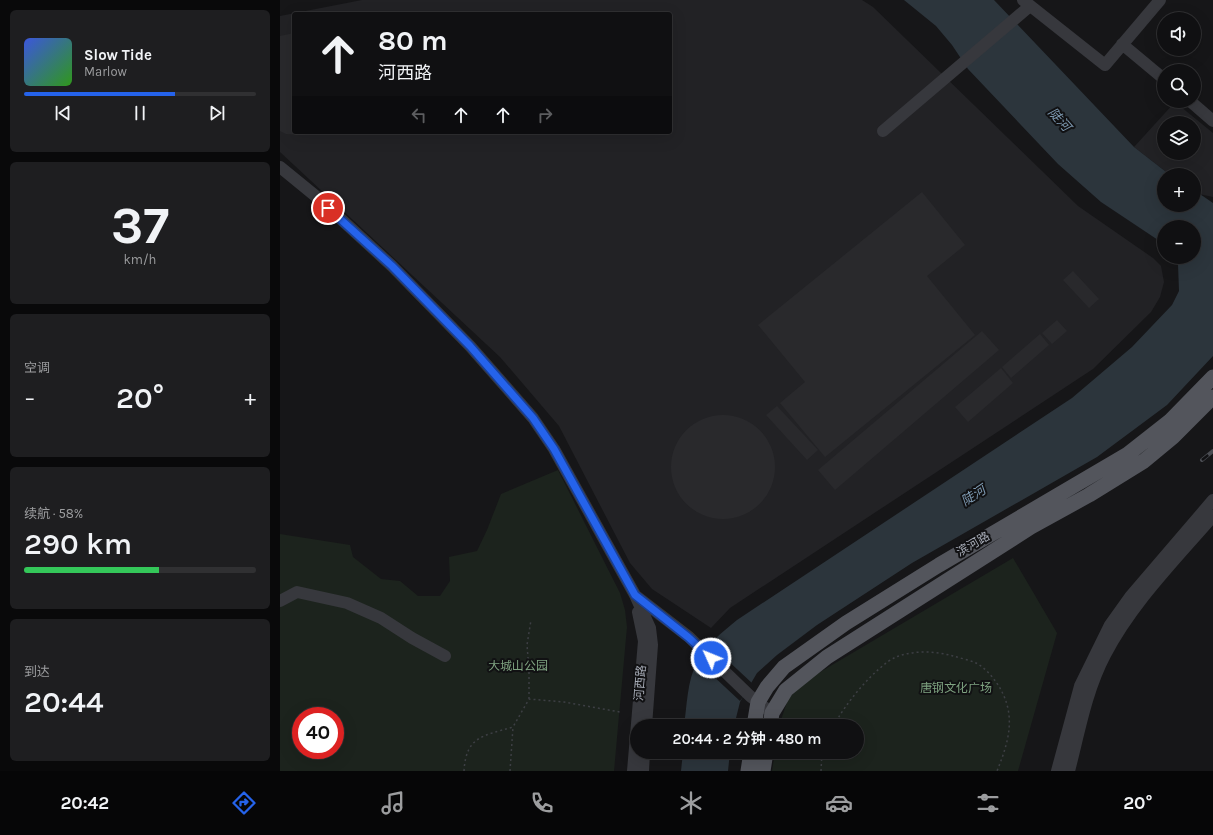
<!DOCTYPE html>
<html lang="zh">
<head>
<meta charset="utf-8">
<style>
  body { margin:0; font-family:Karla,"Noto Sans SC",sans-serif; background:#1e1e20; color:#f1f3f6; height:100vh; display:flex; flex-direction:column; font-size:15px; white-space:nowrap }
  * { box-sizing:border-box; margin:0 }
  p { font-size:13px; color:#9c9d9f }
  .icon { flex:none; width:22px; height:22px; fill:none; stroke:currentColor; stroke-width:2; stroke-linecap:round; stroke-linejoin:round }
  .map { position:relative; flex:1; overflow:hidden }
  .side { display:flex; flex-direction:column; gap:10px; padding:10px; background:#09090a; width:280px }
  .side>* { flex:none }
  .top-card { position:absolute; left:12px; top:12px; width:380px; height:122px; border-radius:4px; box-shadow:0 4px 16px #0002,0 0 0 1px #303032; background:#101012; color:#f1f3f6; overflow:hidden }
  .fabs { position:absolute; left:877px; top:12px; display:grid; gap:8px }
  .fabs a { display:grid; place-items:center; width:44px; height:44px; border-radius:50%; background:#101012; box-shadow:0 4px 16px #0002,0 0 0 1px #303032; font-size:20px }
  .speed { position:absolute; left:12px; top:707px; display:flex; gap:8px; font-size:20px; font-weight:700; text-align:center }
  .speed>* { display:grid; place-content:center; width:52px; height:52px; border-radius:50%; background:#101012; box-shadow:0 4px 16px #0002,0 0 0 1px #303032; line-height:1 }
  .speed .limit { border:6px solid #d22; background:#fff; color:#111 }
  .pin { position:absolute; display:grid; place-items:center; width:34px; height:34px; color:#fff; margin:-17px; border:2px solid #fff; border-radius:50%; box-shadow:0 1px 4px #0007 }
  .me { position:absolute; width:44px; margin:-22px; rotate:314deg; stroke-linejoin:round; filter:drop-shadow(0 0 3px #0008) }
  .turn { display:flex; align-items:center; gap:14px; height:84px; padding:0 20px; font-size:18px }
  .turn .icon { width:52px; height:52px; stroke-width:2.5 }
  .turn b { display:block; font-size:28px; line-height:34px }
  .lanes { display:flex; align-items:center; height:38px; padding:0 20px; background:#0003; justify-content:center; gap:20px; direction:ltr }
  .lanes .off { opacity:.35 }
  .big { font-size:30px; font-weight:600; line-height:1.1 }
  .side .card { flex:1; display:flex; flex-direction:column; justify-content:center; gap:6px; min-width:0; padding:0 14px; border-radius:6px; background:#1e1e20 }
  .side .dial { align-items:center; gap:0 }
  .dial b { font-size:52px; line-height:1 }
  .song { display:flex; align-items:center; gap:12px }
  .cover { width:48px; height:48px; border-radius:6px; background:linear-gradient(135deg,hsl(230 70% 55%),hsl(110 70% 35%)) }
  .played { height:4px; border-radius:2px; background:linear-gradient(90deg,#2563eb 65%,#303032 65%) }
  .keys { display:flex; justify-content:space-around; direction:ltr }
  .heat { display:flex; justify-content:space-between; align-items:center; font-size:22px; direction:ltr }
  .charge { height:6px; border-radius:3px; background:linear-gradient(90deg,#34c759 58%,#303032 0) }
  .trip { position:absolute; left:350px; top:719px; width:234px; height:40px; border-radius:20px; background:#101012; box-shadow:0 4px 16px #0002,0 0 0 1px #303032; font-weight:600; line-height:40px; text-align:center }
  .tabs { display:flex; height:64px; justify-content:space-around; align-items:center; background:#060607; color:#9c9d9f }
  .tabs .icon { width:28px; height:28px }
  .tabs .active { color:#2563eb }
  .tabs b { font-size:18px; color:#f1f3f6 }
  main { display:flex; flex:1; min-height:0 }
  .map>svg:first-child { display:block }
</style>
</head>
<body>
<main>
<section class="side">
<div class="card">
<div class="song"><i class="cover"></i><div><b>Slow Tide</b><p>Marlow</p></div></div>
<div class="played"></div>
<div class="keys"><svg class="icon" aria-label="previous" viewBox="0 0 24 24"><path d="M18 5L8 12l10 7zM5 5v14"/></svg><svg class="icon" aria-label="pause" viewBox="0 0 24 24"><path d="M8 5v14M16 5v14"/></svg><svg class="icon" aria-label="next" viewBox="0 0 24 24"><path d="M6 5l10 7-10 7zM19 5v14"/></svg></div>
</div>
<div class="card dial"><b>37</b><p>km/h</p></div>
<div class="card"><p>空调</p>
<div class="heat"><a>−</a><b class="big">20°</b><a>+</a></div>
</div>
<div class="card"><p>续航 · 58%</p><b class="big">290 km</b><div class="charge"></div></div>
<div class="card"><p>到达</p><b class="big">20:44</b></div>
</section>
<div class="map">
<svg width="933" height="771" viewBox="0 0 933 771">
  <rect width="100%" height="100%" fill="#161618"/>
  <path fill="#222225" fill-rule="evenodd" d="M82 0H582L593 7 798 206 873 258 881 266 884 282 880 297 871 312 813 369 450 608 431 628 372 589 350 563 279 426 220 357 0 152V16ZM14 14H390V132H14Z
    M895 102 933 133V197L919 194 914 190V175H890L854 147ZM884 123H914V153H884Z"/>
  <path fill="#1c231d" fill-rule="evenodd" d="M278 470 340 593 345 610 347 627 334 771H0V534L70 545 73 557 101 579 120 581 138 596H160L170 581 169 557 197 551 207 530 221 494ZM21 716H55V750H21Z
    M733 558 777 633 738 771H492L495 752H577V726H499L508 699 525 681Z"/>
  <path fill="#2c353c" d="M624 0H714L854 147 890 175H884V205H914V190L933 203V356L887 405 817 457 632 563 537 625 497 655 477 673 460 702 454 726H404C407 706 407 681 417 662 425 645 443 632 457 620L792 398 852 347 892 305 899 291 898 264 895 257H914V227H884V244L821 202 778 164 688 69 672 45 656 26Z
    M403 752H450L448 771H401Z"/>
  <path fill="#161618" d="M429 643 473 684 460 701 416 660Z"/>
  <path fill="#29292c" d="M14 33V132L33 133 23 135 6 134 0 131V36Z
    M642 192 685 245 647 276 695 335 545 457 500 403 525 382 478 325Z
    M793 271 819 299 809 308 783 280Z
    M777 320 787 331 772 344 762 333Z
    M702 331 719 350 555 490 538 470Z
    M760 334 769 345 731 378 722 367Z
    M721 368 733 383 688 422 675 407Z
    M497 406 538 450 527 460 486 415Z
    M391 467a52 52 0 1 1 104 0a52 52 0 1 1-104 0Z"/>
  <g fill="none" stroke-linecap="round" stroke-linejoin="round">
    <path stroke="#3d3f44" stroke-width="1.5" stroke-dasharray="2 3" stroke-linecap="butt" d="M249 699V670L247 645 251 620
      M554 726C563 706 596 666 616 657 634 650 655 651 673 656 680 658 689 660 696 663 704 667 711 675 716 682 737 712 730 739 717 771
      M184 771C186 736 203 736 233 727L249 699 284 702 340 712
      M230 771 233 727
      M541 771 542 752"/>
    <path stroke="#37383d" stroke-width="12" d="M743 0 825 65 880 0
      M842 44 884 79
      M910 101 933 121
      M603 131 750 6
      M0 167 38 198 112 266 190 346 253 418 274 449 355 595 370 628 372 645 366 726
      M356 596 409 637 470 696 492 713
      M0 601 17 592 67 603 101 618 132 638 165 656
      M353 771 364 641 358 612
      M363 771 364 752
      M777 771 800 686 830 625 850 597 933 500
      M789 771C799 733 806 691 825 655 852 603 895 560 933 516"/>
    <path stroke="#53555c" stroke-width="15" d="M474 726 478 702 487 687 504 667 566 623 659 565 848 454 890 421 933 377
      M490 726 492 713 506 690 547 657 751 527 809 495 864 461 893 437 933 397
      M468 771 471 752
      M483 771 486 752"/>
    <g stroke="#4a4c52" stroke-width="4">
      <path id="rail" d="M922 460 933 451"/>
    </g>
    <use href="#rail" stroke="#111113" stroke-width="2.5" stroke-dasharray="8" stroke-linecap="butt"/>
  </g>
  <g fill="none" stroke-linecap="round" stroke-linejoin="round">
    <g stroke="#184099" stroke-width="10">
      <path id="route" d="M48 208 112 266 190 346 253 418 274 449 355 595 408 637 431 658"/>
    </g>
    <use href="#route" stroke="#2563eb" stroke-width="7"/>
  </g>
  <g text-anchor="middle" stroke-width="4" stroke-linejoin="round" paint-order="stroke">
    <g font-size="12" fill="#a8adb8" stroke="#111113">
      <text transform="translate(693 544) rotate(-30)" y="4">滨河路</text>
      <text transform="translate(360 683) rotate(-85)" y="4">河西路</text>
    </g>
    <g font-size="12" fill="#7fa381" stroke="#111113">
      <text x="238" y="670">大城山公园</text>
      <text x="676" y="692">唐钢文化广场</text>
    </g>
    <g font-size="13" font-style="italic" fill="#7f9bb3" stroke="#111113">
      <text transform="translate(780 119) rotate(48)" y="5">陡河</text>
      <text transform="translate(693 495) rotate(-33)" y="5">陡河</text>
    </g>
  </g>
</svg>
<div class="fabs">
<a><svg class="icon" aria-label="sound" viewBox="0 0 24 24"><path d="M4 9h4l5-4v14l-5-4H4zM17 9q2 3 0 6"/></svg></a>
<a><svg class="icon" aria-label="search" viewBox="0 0 24 24"><circle cx="10" cy="10" r="6"/><path d="M15 15l6 6"/></svg></a>
<a><svg class="icon" aria-label="layers" viewBox="0 0 24 24"><path d="M12 4l9 5-9 5-9-5zM3 14l9 5 9-5"/></svg></a>
<a>+</a>
<a>−</a>
</div>
<div class="speed"><div class="limit">40</div></div>
<div class="pin" style="left:48px;top:208px;background:#d93025"><svg class="icon" aria-label="arrive" viewBox="0 0 24 24"><path d="M6 21V4h12l-3 4 3 4H6"/></svg></div>
<svg class="me" style="left:431px;top:658px" viewBox="-20 -20 40 40"><circle r="17" fill="#2563eb" stroke="#fff" stroke-width="3"/><path d="M0-11L8 9 0 5-8 9z" fill="#fff"/></svg>
<div class="trip">20:44 · 2 分钟 · 480 m</div>
<div class="top-card">
<div class="turn"><svg class="icon" aria-label="ahead" viewBox="0 0 24 24"><path d="M12 20V5M6 11l6-6 6 6"/></svg><div><b>80 m</b>河西路</div></div>
<div class="lanes"><svg class="icon off" aria-label="left" viewBox="0 0 24 24"><path d="M17 20v-9H6M10 6l-5 5 5 5"/></svg><svg class="icon" aria-label="ahead" viewBox="0 0 24 24"><path d="M12 20V5M6 11l6-6 6 6"/></svg><svg class="icon" aria-label="ahead" viewBox="0 0 24 24"><path d="M12 20V5M6 11l6-6 6 6"/></svg><svg class="icon off" aria-label="right" viewBox="0 0 24 24"><path d="M7 20v-9h11M14 6l5 5-5 5"/></svg></div>
</div>
</div>
</main>
<nav class="tabs">
<b>20:42</b>
<svg class="icon active" aria-label="directions" viewBox="0 0 24 24"><path d="M12 3l9 9-9 9-9-9zM9 14v-3h6M13 9l2 2-2 2"/></svg>
<svg class="icon" aria-label="music" viewBox="0 0 24 24"><path d="M9 18V5l10-2v13"/><circle cx="6" cy="18" r="3"/><circle cx="16" cy="16" r="3"/></svg>
<svg class="icon" aria-label="phone" viewBox="0 0 24 24"><path d="M5 4h4l2 5-3 2q2 4 5 5l2-3 5 2v4C11 20 4 13 5 4z"/></svg>
<svg class="icon" aria-label="climate" viewBox="0 0 24 24"><path d="M12 3v18M4 7l16 10M4 17L20 7"/></svg>
<svg class="icon" aria-label="car" viewBox="0 0 24 24"><path d="M5 17H2v-5l4-1 3-4h7l3 4 3 1v5h-3M9 17h6M6 11h13"/><circle cx="7" cy="17" r="2"/><circle cx="17" cy="17" r="2"/></svg>
<svg class="icon" aria-label="filters" viewBox="0 0 24 24"><path d="M4 7h16M4 17h16"/><circle cx="9" cy="7" r="2"/><circle cx="15" cy="17" r="2"/></svg>
<b>20°</b>
</nav>
</body>
</html>
